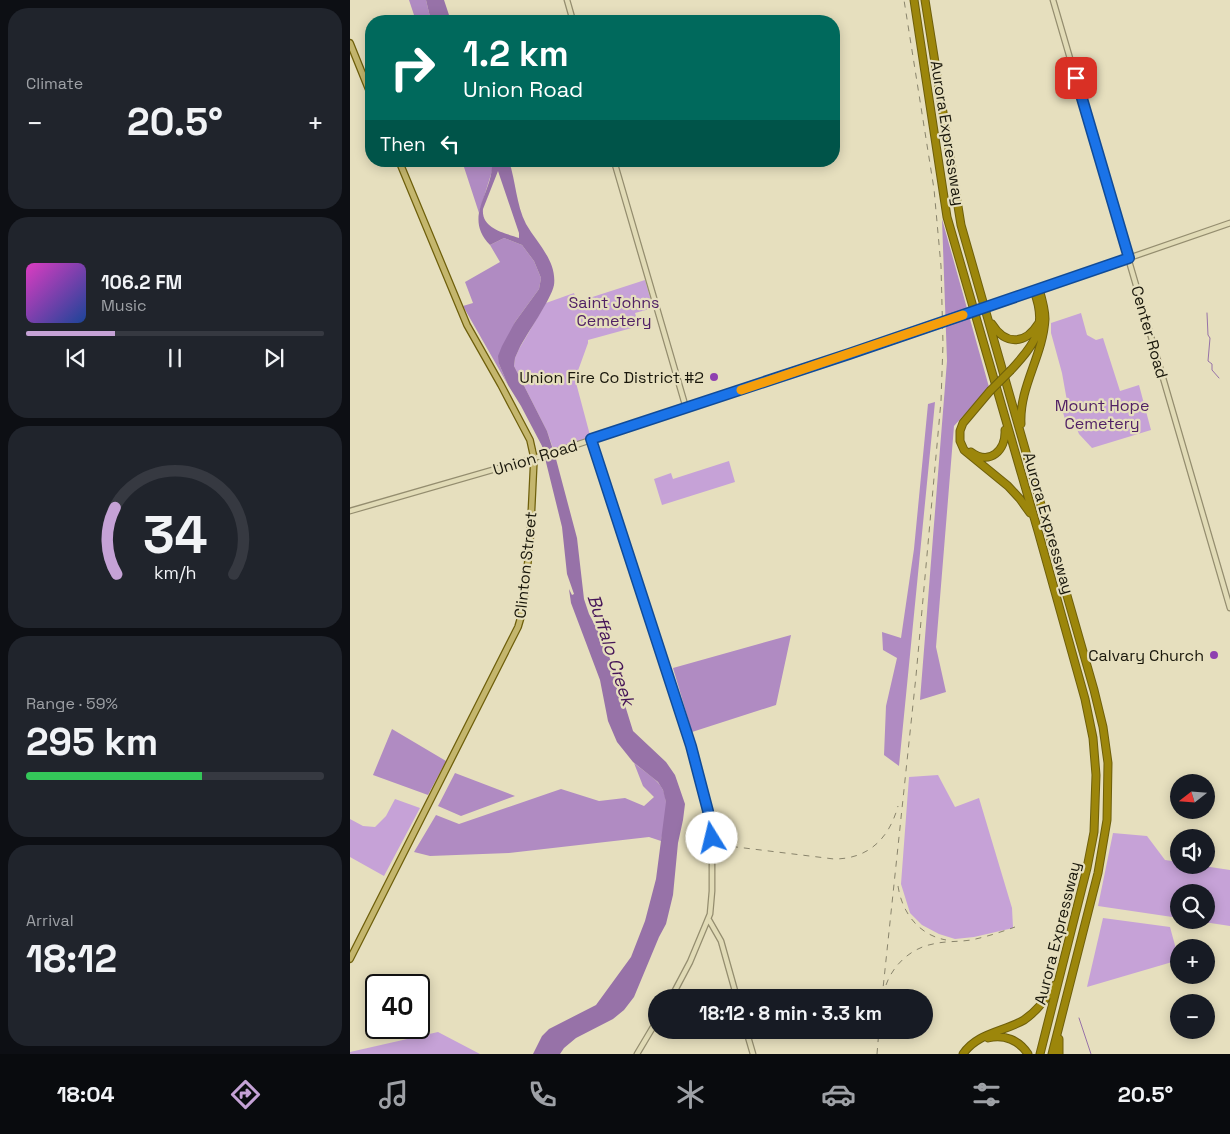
<!DOCTYPE html>
<html lang="en">
<head>
<meta charset="utf-8">
<style>
  body { margin:0; font-family:"Space Grotesk",sans-serif; background:#20242c; color:#f1f3f6; height:100vh; display:flex; flex-direction:column; font-size:19px; white-space:nowrap }
  * { box-sizing:border-box; margin:0 }
  p { font-size:16px; color:#9ea1a6 }
  .icon { flex:none; width:28px; height:28px; fill:none; stroke:currentColor; stroke-width:2; stroke-linecap:round; stroke-linejoin:round }
  .map { position:relative; flex:1; overflow:hidden }
  .panel { display:flex; flex-direction:column; gap:8px; padding:8px; background:#0d0f14; width:350px }
  .panel>* { flex:none }
  .guide { position:absolute; left:15px; top:15px; width:475px; height:152px; border-radius:20px; box-shadow:0 2px 12px #0003; background:#00695c; color:#fff; overflow:hidden }
  .needle { width:32px; rotate:253deg }
  .buttons { position:absolute; left:820px; top:774px; display:grid; gap:10px }
  .buttons a { display:grid; place-items:center; width:45px; height:45px; border-radius:50%; background:#171b24; box-shadow:0 2px 12px #0003; font-size:25px }
  .speed { position:absolute; left:15px; top:974px; display:flex; gap:10px; font-size:25px; font-weight:700; text-align:center }
  .speed>* { display:grid; place-content:center; width:65px; height:65px; border-radius:50%; background:#171b24; box-shadow:0 2px 12px #0003; line-height:1 }
  .speed .limit { border:2px solid #111; border-radius:8px; background:#fff; color:#111 }
  .pin { position:absolute; display:grid; place-items:center; width:42px; height:42px; color:#fff; margin:-21px; border-radius:10px; box-shadow:0 2px 8px #0006 }
  .me { position:absolute; width:55px; margin:-28px; rotate:351deg; stroke-linejoin:round; filter:drop-shadow(0 0 4px #0008) }
  .turn { display:flex; align-items:center; gap:18px; height:105px; padding:0 15px; font-size:22px }
  .turn .icon { width:65px; height:65px; stroke-width:2.5 }
  .turn b { display:block; font-size:35px; line-height:42px }
  .then { display:flex; align-items:center; height:48px; padding:0 15px; background:#0003; gap:10px; font-size:19px }
  .big { font-size:38px; font-weight:800; line-height:1.1 }
  .panel .tile { flex:1; display:flex; flex-direction:column; justify-content:center; gap:8px; min-width:0; padding:0 18px; border-radius:20px; background:#20242c }
  .panel .dial { align-items:center; gap:0 }
  .dial svg { height:130px; overflow:visible; fill:none; stroke:#363941; stroke-width:7; stroke-linecap:round; text-anchor:middle }
  .dial text { fill:#f1f3f6; stroke:none }
  .song { display:flex; align-items:center; gap:15px }
  .cover { width:60px; height:60px; border-radius:8px; background:linear-gradient(135deg,hsl(310 70% 55%),hsl(220 70% 35%)) }
  .played { height:5px; border-radius:2px; background:linear-gradient(90deg,#c5a2d6 30%,#363941 30%) }
  .keys { display:flex; justify-content:space-around; direction:ltr }
  .heat { display:flex; justify-content:space-between; align-items:center; font-size:28px; direction:ltr }
  .charge { height:8px; border-radius:4px; background:linear-gradient(90deg,#34c759 59%,#363941 0) }
  .trip { position:absolute; left:298px; top:989px; width:285px; height:50px; border-radius:25px; background:#171b24; box-shadow:0 2px 12px #0003; font-weight:800; line-height:50px; text-align:center }
  .dock { display:flex; height:80px; justify-content:space-around; align-items:center; background:#090b0e; color:#9ea1a6 }
  .dock .icon { width:35px; height:35px }
  .dock .on { color:#c5a2d6 }
  .dock b { font-size:22px; color:#f1f3f6 }
  main { display:flex; flex:1; min-height:0 }
  .map>svg:first-child { display:block }
</style>
</head>
<body>
<main>
<section class="panel">
<div class="tile"><p>Climate</p>
<div class="heat"><a>−</a><b class="big">20.5°</b><a>+</a></div>
</div>
<div class="tile">
<div class="song"><i class="cover"></i><div><b>106.2 FM</b><p>Music</p></div></div>
<div class="played"></div>
<div class="keys"><svg class="icon" aria-label="previous" viewBox="0 0 24 24"><path d="M18 5L8 12l10 7zM5 5v14"/></svg><svg class="icon" aria-label="pause" viewBox="0 0 24 24"><path d="M8 5v14M16 5v14"/></svg><svg class="icon" aria-label="next" viewBox="0 0 24 24"><path d="M6 5l10 7-10 7zM19 5v14"/></svg></div>
</div>
<div class="tile dial"><svg viewBox="0 0 100 80">
<path d="M14 69A42 42 0 1 1 86 69"/>
<path d="M14 69A42 42 0 0 1 13 28" stroke="#c5a2d6"/>
<text x="50" y="56" font-size="32" font-weight="700">34</text>
<text x="50" y="72" font-size="11">km/h</text>
</svg></div>
<div class="tile"><p>Range · 59%</p><b class="big">295 km</b><div class="charge"></div></div>
<div class="tile"><p>Arrival</p><b class="big">18:12</b></div>
</section>
<div class="map">
<svg width="880" height="1054" viewBox="0 0 880 1054">
  <rect width="100%" height="100%" fill="#e6dfbe"/>
  <path fill="#c6a2d7" d="M295 280 303 308 285 313 289 326 238 340V343L225 379 241 439 204 451 197 431 164 366 165 358 169 349 196 303 224 293 227 302Z
    M731 313 737 335 746 340 753 338 770 391 789 385 801 430 742 448 729 434 722 417 715 419 710 403 717 401 712 373 701 333V323Z
    M379 461 385 482 312 505 304 479 321 473 323 479Z
    M588 775 605 807 629 798 662 908 663 928 624 937 605 939 589 934 572 925 560 913 551 884 559 777Z
    M45 799 70 808 34 876 0 857V819L13 826 25 827 36 816Z
    M763 833 797 836 815 860 829 862V865H847L880 870V926L841 920H856V892H829V918L748 906Z
    M753 918 820 927 829 960 737 987Z
    M88 1032 130 1054H0V1052Z"/>
  <path fill="#b08bc2" d="M59 0H76L81 21H66Z
    M112 161H142V171L129 213Z
    M592 219 639 387 604 426 586 647 596 692 570 700 597 361Z
    M154 238 172 245 184 261 191 278 189 289 165 322 149 364 158 385 113 306 123 303 115 282 150 262 140 245Z
    M585 402 549 766 534 755 536 706 547 658 533 650 532 632 551 638 564 549 578 404Z
    M441 635 426 705 342 732 323 668Z
    M42 729 96 761 78 795 23 775Z
    M284 763C293 771 308 779 313 790 320 805 314 826 311 841L299 837 159 853 80 856 64 852 86 815 109 824 211 789 249 801 275 798 294 806 304 797 293 786Z
    M105 773 165 796 111 816 88 806Z"/>
  <path fill="#9772a8" fill-rule="evenodd" d="M76 0H94L101 21H81Z
    M142 161H159C166 182 166 204 176 224 187 243 207 261 204 285 201 300 177 333 169 349L165 358 164 366 197 431 206 459 227 538 234 599 239 614 254 642 265 673 283 731 316 762 325 775 335 804 333 820 328 843 323 895 316 924 309 937 284 997 274 1010 263 1019 226 1038 214 1048 210 1054H183L192 1036 199 1029 246 1005 281 957 295 921 306 879 316 802 313 790 308 782 283 762 267 742 258 721 250 680 221 603 219 589 222 595 224 594 217 574 212 527 192 446 171 406 158 385 149 364 148 356 152 346 165 322 189 289 191 278 184 261 172 245 154 238 140 245C112 216 144 193 142 161ZM148 171 169 233V238C155 233 131 229 133 209Z"/>
  <g fill="none" stroke-linecap="round" stroke-linejoin="round">
    <path stroke="#9772a8" stroke-width="1" d="M857 313 858 335 860 338 858 361 862 364V370L869 378
      M729 1018 741 1054"/>
    <g stroke="#948d6f" stroke-width="7">
      <path id="secondary" d="M217 0 223 21
        M703 0 880 608
        M264 161 336 408
        M643 305 880 223
        M601 320 618 313
        M241 439 341 746 362 826V891L360 914 340 962 321 998
        M0 511 208 451 581 326
        M359 920 371 941 387 998
        M396 1030 403 1054
        M287 1054 306 1022"/>
    </g>
    <g stroke="#6e5f0b" stroke-width="8">
      <path id="primary" d="M0 43 21 95
        M0 959 168 627 173 610 180 541 184 458 180 440 151 385 117 325 49 161"/>
    </g>
    <g stroke="#6e5f0b" stroke-width="9">
      <path id="highway" d="M564 0 597 217 688 531 735 699 743 738 746 775 744 832 737 868 690 1054
        M575 0 611 225 744 690 753 727 758 763 757 820 748 873 702 1054
        M642 324C655 345 675 345 688 324
        M661 370C685 344 698 327 684 291
        M640 391 613 423 610 431V441L614 450 658 486 670 499 680 513
        M671 424C669 387 693 356 695 319 695 309 692 299 689 289
        M621 452C640 466 656 450 655 430
        M638 1038C654 1034 669 1040 678 1054
        M613 1054C627 1033 653 1032 674 1020 687 1011 697 998 705 985
        M709 1054V1039"/>
    </g>
    <use href="#secondary" stroke="#e1dbb6" stroke-width="4.5"/>
    <use href="#primary" stroke="#c4b66d" stroke-width="5.5"/>
    <use href="#highway" stroke="#9c860b" stroke-width="7"/>
    <path stroke="#89846c" stroke-width="1" stroke-dasharray="6 6" stroke-linecap="butt" d="M370 845 484 859C518 859 539 839 548 806
      M548 886C552 913 569 935 596 940
      M536 985C543 965 561 948 583 944 595 941 608 942 621 940 636 937 651 932 665 927
      M532 998 566 676 591 401 593 344 591 266 584 189 554 0
      M527 1054 529 1030"/>
    <g stroke="#948d6f" stroke-width="7" stroke-linecap="butt">
      <path id="secondary-bridge" d="M618 313 643 305
        M581 326 601 320"/>
    </g>
    <g stroke="#6e5f0b" stroke-width="9" stroke-linecap="butt">
      <path id="highway-bridge" d="M640 391 661 370"/>
    </g>
    <use href="#secondary-bridge" stroke="#e1dbb6" stroke-width="4.5"/>
    <use href="#highway-bridge" stroke="#9c860b" stroke-width="7"/>
  </g>
  <g fill="none" stroke-linecap="round" stroke-linejoin="round">
    <g stroke="#114b97" stroke-width="12">
      <path id="route" d="M362 838 358 811 341 746 241 439 499 354 779 258 726 78"/>
    </g>
    <use href="#route" stroke="#1a73e8" stroke-width="9"/>
    <path stroke="#f59e0b" stroke-width="9" d="M391 390 613 315"/>
  </g>
  <g fill="#8f40b0" stroke="#e6dfbe" stroke-width="2">
    <circle cx="364" cy="377" r="5"/>
    <circle cx="864" cy="655" r="5"/>
  </g>
  <g text-anchor="middle" stroke-width="4.5" stroke-linejoin="round" paint-order="stroke">
    <g font-size="16" fill="#19170b" stroke="#e6dfbe">
      <text transform="translate(598 133) rotate(81)" y="6">Aurora Expressway</text>
      <text transform="translate(800 332) rotate(74)" y="6">Center Road</text>
      <text transform="translate(185 457) rotate(-17)" y="6">Union Road</text>
      <text transform="translate(699 523) rotate(74)" y="6">Aurora Expressway</text>
      <text transform="translate(175 565) rotate(-84)" y="6">Clinton Street</text>
      <text transform="translate(707 933) rotate(-76)" y="6">Aurora Expressway</text>
    </g>
    <g font-size="16" fill="#512165" stroke="#e6dfbe">
      <text x="264" y="308">Saint Johns<tspan x="264" dy="18">Cemetery</tspan></text>
      <text x="752" y="411">Mount Hope<tspan x="752" dy="18">Cemetery</tspan></text>
    </g>
    <g font-size="16" fill="#19170b" stroke="#e6dfbe" text-anchor="end">
      <text x="354" y="383">Union Fire Co District #2</text>
      <text x="854" y="661">Calvary Church</text>
    </g>
    <g font-size="18" font-style="italic" fill="#451458" stroke="#e6dfbe">
      <text transform="translate(261 650) rotate(72)" y="6">Buffalo Creek</text>
    </g>
  </g>
</svg>
<div class="buttons">
<a><svg class="needle" viewBox="-14 -14 28 28"><path d="M0-13l5 13h-10z" fill="#e53935"/><path d="M0 13l5-13h-10z" fill="#9ea1a6"/></svg></a>
<a><svg class="icon" aria-label="sound" viewBox="0 0 24 24"><path d="M4 9h4l5-4v14l-5-4H4zM17 9q2 3 0 6"/></svg></a>
<a><svg class="icon" aria-label="search" viewBox="0 0 24 24"><circle cx="10" cy="10" r="6"/><path d="M15 15l6 6"/></svg></a>
<a>+</a>
<a>−</a>
</div>
<div class="speed"><div class="limit">40</div></div>
<div class="pin" style="left:726px;top:78px;background:#d93025"><svg class="icon" aria-label="arrive" viewBox="0 0 24 24"><path d="M6 21V4h12l-3 4 3 4H6"/></svg></div>
<svg class="me" style="left:362px;top:838px" viewBox="-20 -20 40 40"><circle r="19" fill="#fff"/><path d="M0-13L10 11 0 6-10 11z" fill="#1a73e8"/></svg>
<div class="trip">18:12 · 8 min · 3.3 km</div>
<div class="guide">
<div class="turn"><svg class="icon" aria-label="right" viewBox="0 0 24 24"><path d="M7 20v-9h11M14 6l5 5-5 5"/></svg><div><b>1.2 km</b>Union Road</div></div>
<div class="then">Then<svg class="icon" aria-label="left" viewBox="0 0 24 24"><path d="M17 20v-9H6M10 6l-5 5 5 5"/></svg></div>
</div>
</div>
</main>
<nav class="dock">
<b>18:04</b>
<svg class="icon on" aria-label="directions" viewBox="0 0 24 24"><path d="M12 3l9 9-9 9-9-9zM9 14v-3h6M13 9l2 2-2 2"/></svg>
<svg class="icon" aria-label="music" viewBox="0 0 24 24"><path d="M9 18V5l10-2v13"/><circle cx="6" cy="18" r="3"/><circle cx="16" cy="16" r="3"/></svg>
<svg class="icon" aria-label="phone" viewBox="0 0 24 24"><path d="M5 4h4l2 5-3 2q2 4 5 5l2-3 5 2v4C11 20 4 13 5 4z"/></svg>
<svg class="icon" aria-label="climate" viewBox="0 0 24 24"><path d="M12 3v18M4 7l16 10M4 17L20 7"/></svg>
<svg class="icon" aria-label="car" viewBox="0 0 24 24"><path d="M5 17H2v-5l4-1 3-4h7l3 4 3 1v5h-3M9 17h6M6 11h13"/><circle cx="7" cy="17" r="2"/><circle cx="17" cy="17" r="2"/></svg>
<svg class="icon" aria-label="filters" viewBox="0 0 24 24"><path d="M4 7h16M4 17h16"/><circle cx="9" cy="7" r="2"/><circle cx="15" cy="17" r="2"/></svg>
<b>20.5°</b>
</nav>
</body>
</html>
